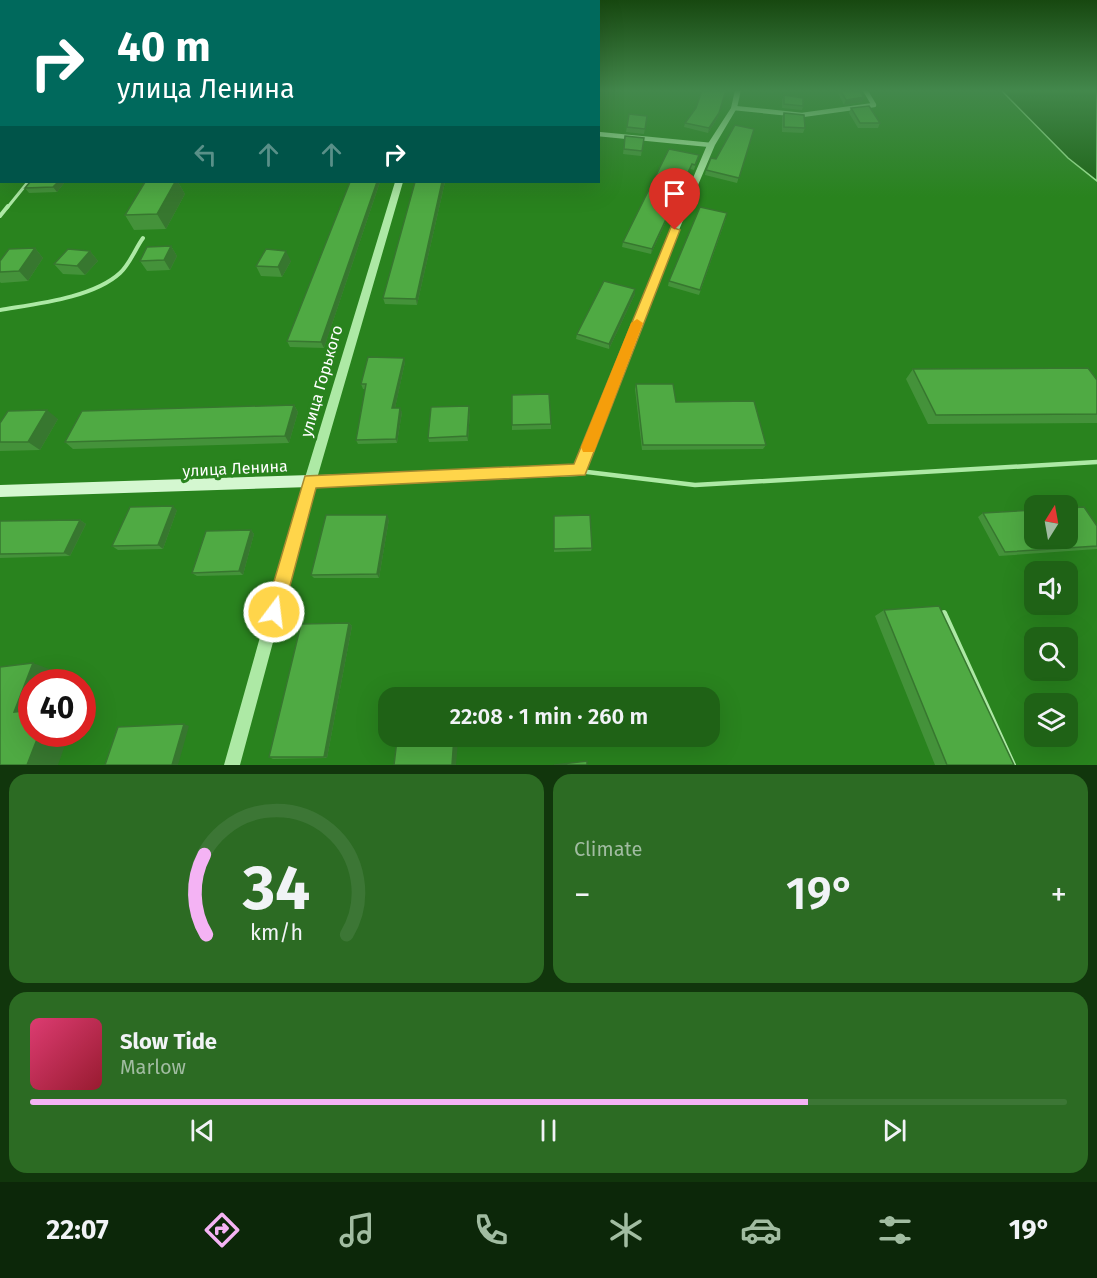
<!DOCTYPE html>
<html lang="en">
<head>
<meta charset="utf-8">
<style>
  body { margin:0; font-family:"Fira Sans",sans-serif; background:#2c6b23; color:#f1f3f6; height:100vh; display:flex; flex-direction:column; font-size:22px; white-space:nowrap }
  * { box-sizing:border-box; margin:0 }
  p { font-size:20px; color:#a1bca1 }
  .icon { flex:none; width:33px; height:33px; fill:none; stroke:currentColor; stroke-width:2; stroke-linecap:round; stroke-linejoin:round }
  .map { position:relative; height:765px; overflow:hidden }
  .details { display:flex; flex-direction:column; gap:9px; padding:9px; background:#11360c; flex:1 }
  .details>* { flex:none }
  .hud { position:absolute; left:0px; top:0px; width:600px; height:183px; box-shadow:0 6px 24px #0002; background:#00695c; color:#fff; overflow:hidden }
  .needle { width:39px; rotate:11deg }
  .fabs { position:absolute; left:1024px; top:495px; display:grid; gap:12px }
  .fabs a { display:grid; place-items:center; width:54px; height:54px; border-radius:12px; background:#1f6216; box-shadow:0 6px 24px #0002; font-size:30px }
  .speed { position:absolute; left:18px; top:669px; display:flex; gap:12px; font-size:30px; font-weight:700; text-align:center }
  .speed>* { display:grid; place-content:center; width:78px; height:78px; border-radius:50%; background:#1f6216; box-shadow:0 6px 24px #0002; line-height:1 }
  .speed .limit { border:9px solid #d22; background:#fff; color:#111 }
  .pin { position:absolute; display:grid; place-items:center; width:51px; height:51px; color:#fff; margin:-62px -26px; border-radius:50% 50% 50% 0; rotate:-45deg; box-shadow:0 0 6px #0007 }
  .pin .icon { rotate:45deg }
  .me { position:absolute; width:66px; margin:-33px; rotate:15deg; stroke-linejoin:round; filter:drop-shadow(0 0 4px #0008) }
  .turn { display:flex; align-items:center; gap:21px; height:126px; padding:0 18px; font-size:27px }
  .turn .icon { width:78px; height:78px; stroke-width:2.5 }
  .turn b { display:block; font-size:42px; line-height:51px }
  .lanes { display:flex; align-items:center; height:57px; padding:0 18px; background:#0003; justify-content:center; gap:30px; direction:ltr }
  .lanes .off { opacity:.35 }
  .big { font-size:45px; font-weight:600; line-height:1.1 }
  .details .tile { flex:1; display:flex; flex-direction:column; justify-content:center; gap:9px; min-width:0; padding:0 21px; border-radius:18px; background:#2c6b23 }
  .details .dial { align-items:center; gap:0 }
  .dial svg { height:156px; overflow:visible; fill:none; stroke:#3c7635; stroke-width:7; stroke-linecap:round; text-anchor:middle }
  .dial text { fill:#f1f3f6; stroke:none }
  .song { display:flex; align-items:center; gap:18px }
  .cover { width:72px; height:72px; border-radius:9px; background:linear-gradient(135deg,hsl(340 70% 55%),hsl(350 70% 35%)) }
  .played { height:6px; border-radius:3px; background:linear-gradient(90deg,#f4b3f4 75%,#3c7635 75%) }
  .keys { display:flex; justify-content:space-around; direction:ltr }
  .heat { display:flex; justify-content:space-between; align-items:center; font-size:33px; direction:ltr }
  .details .tiles { flex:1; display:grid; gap:9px; grid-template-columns:1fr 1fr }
  .tile:last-child { grid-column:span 2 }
  .trip { position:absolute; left:378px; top:687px; width:342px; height:60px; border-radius:18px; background:#1f6216; box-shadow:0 6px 24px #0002; font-weight:600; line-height:60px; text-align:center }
  .tabs { display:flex; height:96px; justify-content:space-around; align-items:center; background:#0c2709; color:#a1bca1 }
  .tabs .icon { width:42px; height:42px }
  .tabs .current { color:#f4b3f4 }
  .tabs b { font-size:27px; color:#f1f3f6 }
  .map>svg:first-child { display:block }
</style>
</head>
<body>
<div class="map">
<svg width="1097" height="765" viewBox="0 0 1097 765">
  <rect width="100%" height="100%" fill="#29831e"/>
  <path fill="#1c6214" stroke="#a3eb98" stroke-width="1.5" d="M1001 90H1097V181L1068 158Z"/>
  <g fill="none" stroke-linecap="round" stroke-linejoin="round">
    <path stroke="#ade9a5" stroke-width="3" d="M7 208 28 182"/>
    <path stroke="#ade9a5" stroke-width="4" d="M0 216 8 206
      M0 310C35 304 93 298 120 273 130 264 135 249 143 238"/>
    <path stroke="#ade9a5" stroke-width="4.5" d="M579 471 695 485 1097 462"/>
    <path stroke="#ade9a5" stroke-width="6" d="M944 613 1013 765"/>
    <path stroke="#ade9a5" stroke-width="4.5" d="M734 108 802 115 874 105 865 90
      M598 134 711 145"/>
    <path fill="#ade9a5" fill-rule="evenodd" d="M735 90H741L737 108 715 145 670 251 583 475 579 476 315 486 240 765H224L304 481 395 182H403L318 475 575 466 662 251 707 145 731 108Z"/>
    <path fill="#d4f7d0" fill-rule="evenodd" d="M310 475 315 477 317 481 315 485 310 487 0 497V485Z"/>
  </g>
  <path fill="#44923a" d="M753 90H774L773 93Z
    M839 90H859L862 102 844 105 838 93Z
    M784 95 803 106 802 110 782 108V100Z
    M851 108 880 123 878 128H858L849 113Z
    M784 113 805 128 803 133 782 132V117Z
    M629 114 647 116 644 134 626 132Z
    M718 117 708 133 684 127 685 123Z
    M754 129 737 183 705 175 706 170 716 159Z
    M625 136 644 138 641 156 623 154Z
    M699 155 694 170 690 169 651 254 622 247 623 242Z
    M65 182 57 192 29 193 25 188Z
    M145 182H178L185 194 166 229 134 230 125 215Z
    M350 182H380L324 348 290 347 287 341Z
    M415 182H445L417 305 385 304 383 298Z
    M726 218 699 295 668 286 669 281Z
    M171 246 177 256 170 270 147 271 140 261Z
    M35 248 43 258 28 281 1 283 0 282V261Z
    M90 251 98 261 85 275 63 274 54 264Z
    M291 261 282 277 261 276 256 266Z
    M635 294 609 349 576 339 577 334Z
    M405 362 395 408 402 412 397 443 358 444 356 440 365 389H363L361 384Z
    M913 369 1097 380V423L928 424 906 379Z
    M636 384 676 402 766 445 763 449 642 450 635 389Z
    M294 405 298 412 289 443 73 449 65 442Z
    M469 406 470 410 468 441 429 442 428 438Z
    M58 419 40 450 0 451V423Z
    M551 424V429L512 430V425Z
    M177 510 163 549 118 550 112 546Z
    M983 513 1097 526V549L999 556 978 517Z
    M554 516 592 548 591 551 554 552Z
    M389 519 379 578H314L311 575Z
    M80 520 86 524 70 556 0 558V521Z
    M251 530 254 534 243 575 197 576 192 573Z
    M884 610 1014 765H935L875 616Z
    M349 623 352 626 327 758 273 759 269 757Z"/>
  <path fill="#37772f" d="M726 90 718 117 708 133 709 128Z
    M864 97 862 102 844 105 846 100Z
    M692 164 690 169 651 254 652 249Z
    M58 182H65L57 192 53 187Z
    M175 182H178L185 194 166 229 157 214Z
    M377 182H380L324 348 321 342Z
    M442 182H445L417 305 416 299Z
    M171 246 177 256 170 270 164 260Z
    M35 248 43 258 28 281 19 271Z
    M90 251 98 261 85 275 77 266Z
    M286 251 291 261 282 277 278 267Z
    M635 289V294L609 349V344Z
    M404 358 405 362 394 413 392 408Z
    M294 405 298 412 289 443 285 436Z
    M469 406 470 410 468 441 467 436Z
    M400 408 402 412 397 443 396 439Z
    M47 410 58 419 40 450 28 442Z
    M173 506 177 510 163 549 158 545Z
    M387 515 389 519 379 578 377 574Z
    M80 520 86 524 70 556 64 553Z
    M251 530 254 534 243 575 239 571Z
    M349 623 352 626 327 758 324 757Z
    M33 663 60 673 56 682H32V717L14 712Z
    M184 724 189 726 178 765H172Z
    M39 734H69L58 765H27Z
    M454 737 458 742 456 765H452Z"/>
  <path fill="#4faa43" stroke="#37772f" stroke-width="1.5" d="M702 90H726L719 113 709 128 685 123 696 108Z
    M840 90H859L864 97 846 100Z
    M0 91H2V133H0Z
    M784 95 803 98V106L784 104Z
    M869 106 880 123H860L851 108Z
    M784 113 804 115 805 128 784 127Z
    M629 114 647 116 645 129 627 127Z
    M735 125 754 129 739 178 706 170 711 158 716 159Z
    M625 136 644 138 642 151 624 149Z
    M669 149 699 155 695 165 692 164 652 249 623 242Z
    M30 182H58L53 187 25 188Z
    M145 182H175L157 214 125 215Z
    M350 182H377L321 342 287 341Z
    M415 182H442L416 299 383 298Z
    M700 207 727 213 700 290 669 281Z
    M171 246 164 260 140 261 147 247Z
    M35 248 19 271 0 272V261L9 249Z
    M68 249 90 251 77 266 54 264Z
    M266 249 286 251 278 267 256 266Z
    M604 281 635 289 609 344 577 334Z
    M368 357 404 358 392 408H400L396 439 356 440 366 384H361Z
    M1088 368 1097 380V414L936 415 913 369Z
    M636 384H673L676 402 754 401 766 445H643Z
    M549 394 551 424 512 425V395Z
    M294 405 285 436 65 442 82 411Z
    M469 406 467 436 428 438 431 407Z
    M47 410 28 442H0V423L8 411Z
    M173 506 158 545 112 546 130 507Z
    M1084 507 1097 526V546L1005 552 983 513 1035 510V538H1068V508Z
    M326 515H387L377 574 311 575Z
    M590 515 592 548 554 549V516Z
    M80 520 64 553 0 554V521Z
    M251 530 239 571 192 573 206 531Z
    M939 606 1014 765H947L884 610Z
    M349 623 324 757H269L301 624Z
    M33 663 14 712 32 710V734H39L27 765H0V667Z
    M184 724 172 765H105L118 727Z
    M454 737 452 765H394L397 740Z
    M587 761V765H554Z"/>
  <linearGradient id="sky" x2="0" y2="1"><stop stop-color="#174810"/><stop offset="0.46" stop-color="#43884c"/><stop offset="1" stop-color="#43884c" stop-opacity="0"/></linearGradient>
  <rect width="1097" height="197" fill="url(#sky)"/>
  <path fill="#ffd54a" stroke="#a68a30" stroke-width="1.5" d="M671 227 680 230 585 475 316 488 283 612 281 618 274 621 268 618 265 612 305 476 574 464Z"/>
  <path fill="#f59e0b" d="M637 319 643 323 596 447 594 452H583L581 447 631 323Z"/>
  <g text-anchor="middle" stroke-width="6" stroke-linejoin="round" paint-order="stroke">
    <g font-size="16" fill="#fff" stroke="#29831e">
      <text transform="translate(321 381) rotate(-74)" y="6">улица Горького</text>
      <text transform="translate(235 468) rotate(-3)" y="6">улица Ленина</text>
    </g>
  </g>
</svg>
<div class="fabs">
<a><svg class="needle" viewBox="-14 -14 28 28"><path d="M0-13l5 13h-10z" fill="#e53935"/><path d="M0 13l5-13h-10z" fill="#a1bca1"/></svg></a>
<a><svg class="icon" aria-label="sound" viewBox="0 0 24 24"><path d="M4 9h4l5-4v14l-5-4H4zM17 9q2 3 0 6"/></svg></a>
<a><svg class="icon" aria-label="search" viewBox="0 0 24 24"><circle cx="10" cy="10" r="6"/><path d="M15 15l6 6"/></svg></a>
<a><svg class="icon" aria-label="layers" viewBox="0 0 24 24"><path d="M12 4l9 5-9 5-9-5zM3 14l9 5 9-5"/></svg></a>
</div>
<div class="speed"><div class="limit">40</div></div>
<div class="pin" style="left:675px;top:230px;background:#d93025"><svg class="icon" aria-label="arrive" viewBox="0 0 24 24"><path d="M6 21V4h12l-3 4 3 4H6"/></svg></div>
<svg class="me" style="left:274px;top:612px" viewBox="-20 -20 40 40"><circle r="17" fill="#ffd54a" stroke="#fff" stroke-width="3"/><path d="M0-11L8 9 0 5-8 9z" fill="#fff"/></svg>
<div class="trip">22:08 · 1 min · 260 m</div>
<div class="hud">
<div class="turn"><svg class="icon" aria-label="right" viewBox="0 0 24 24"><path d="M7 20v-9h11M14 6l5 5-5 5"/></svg><div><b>40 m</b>улица Ленина</div></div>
<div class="lanes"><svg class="icon off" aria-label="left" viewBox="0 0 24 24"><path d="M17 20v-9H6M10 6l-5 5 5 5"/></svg><svg class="icon off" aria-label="ahead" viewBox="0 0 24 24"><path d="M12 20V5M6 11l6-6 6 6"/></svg><svg class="icon off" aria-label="ahead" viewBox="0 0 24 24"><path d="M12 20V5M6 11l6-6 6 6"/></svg><svg class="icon" aria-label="right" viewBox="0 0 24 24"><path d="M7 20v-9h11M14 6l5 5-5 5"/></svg></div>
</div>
</div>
<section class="details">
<div class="tiles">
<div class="tile dial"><svg viewBox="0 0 100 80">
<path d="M14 69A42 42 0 1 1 86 69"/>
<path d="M14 69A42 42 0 0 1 13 28" stroke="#f4b3f4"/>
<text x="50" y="56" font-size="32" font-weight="700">34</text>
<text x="50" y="72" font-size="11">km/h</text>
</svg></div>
<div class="tile"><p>Climate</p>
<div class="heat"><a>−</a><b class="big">19°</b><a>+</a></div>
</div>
<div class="tile">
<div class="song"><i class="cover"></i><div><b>Slow Tide</b><p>Marlow</p></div></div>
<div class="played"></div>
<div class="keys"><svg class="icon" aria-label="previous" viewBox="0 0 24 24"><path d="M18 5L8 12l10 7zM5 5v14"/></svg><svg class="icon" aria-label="pause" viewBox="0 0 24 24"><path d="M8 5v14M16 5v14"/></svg><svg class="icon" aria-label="next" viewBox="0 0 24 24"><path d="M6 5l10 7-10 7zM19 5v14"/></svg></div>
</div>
</div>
</section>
<nav class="tabs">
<b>22:07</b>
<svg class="icon current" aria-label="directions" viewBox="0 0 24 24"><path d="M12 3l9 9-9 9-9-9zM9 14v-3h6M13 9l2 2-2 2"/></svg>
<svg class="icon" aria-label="music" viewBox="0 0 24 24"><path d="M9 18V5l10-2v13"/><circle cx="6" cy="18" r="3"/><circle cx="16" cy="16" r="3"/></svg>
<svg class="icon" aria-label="phone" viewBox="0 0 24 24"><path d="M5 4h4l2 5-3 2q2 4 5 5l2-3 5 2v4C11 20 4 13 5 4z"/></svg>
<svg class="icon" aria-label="climate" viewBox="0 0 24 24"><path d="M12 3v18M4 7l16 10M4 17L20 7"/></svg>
<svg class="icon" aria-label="car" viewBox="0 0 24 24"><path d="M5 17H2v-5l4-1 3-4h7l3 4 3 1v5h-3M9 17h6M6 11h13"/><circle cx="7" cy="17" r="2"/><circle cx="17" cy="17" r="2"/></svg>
<svg class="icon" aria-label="filters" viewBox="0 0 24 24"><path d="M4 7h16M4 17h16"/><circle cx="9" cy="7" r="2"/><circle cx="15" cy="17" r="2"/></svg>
<b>19°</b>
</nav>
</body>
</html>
